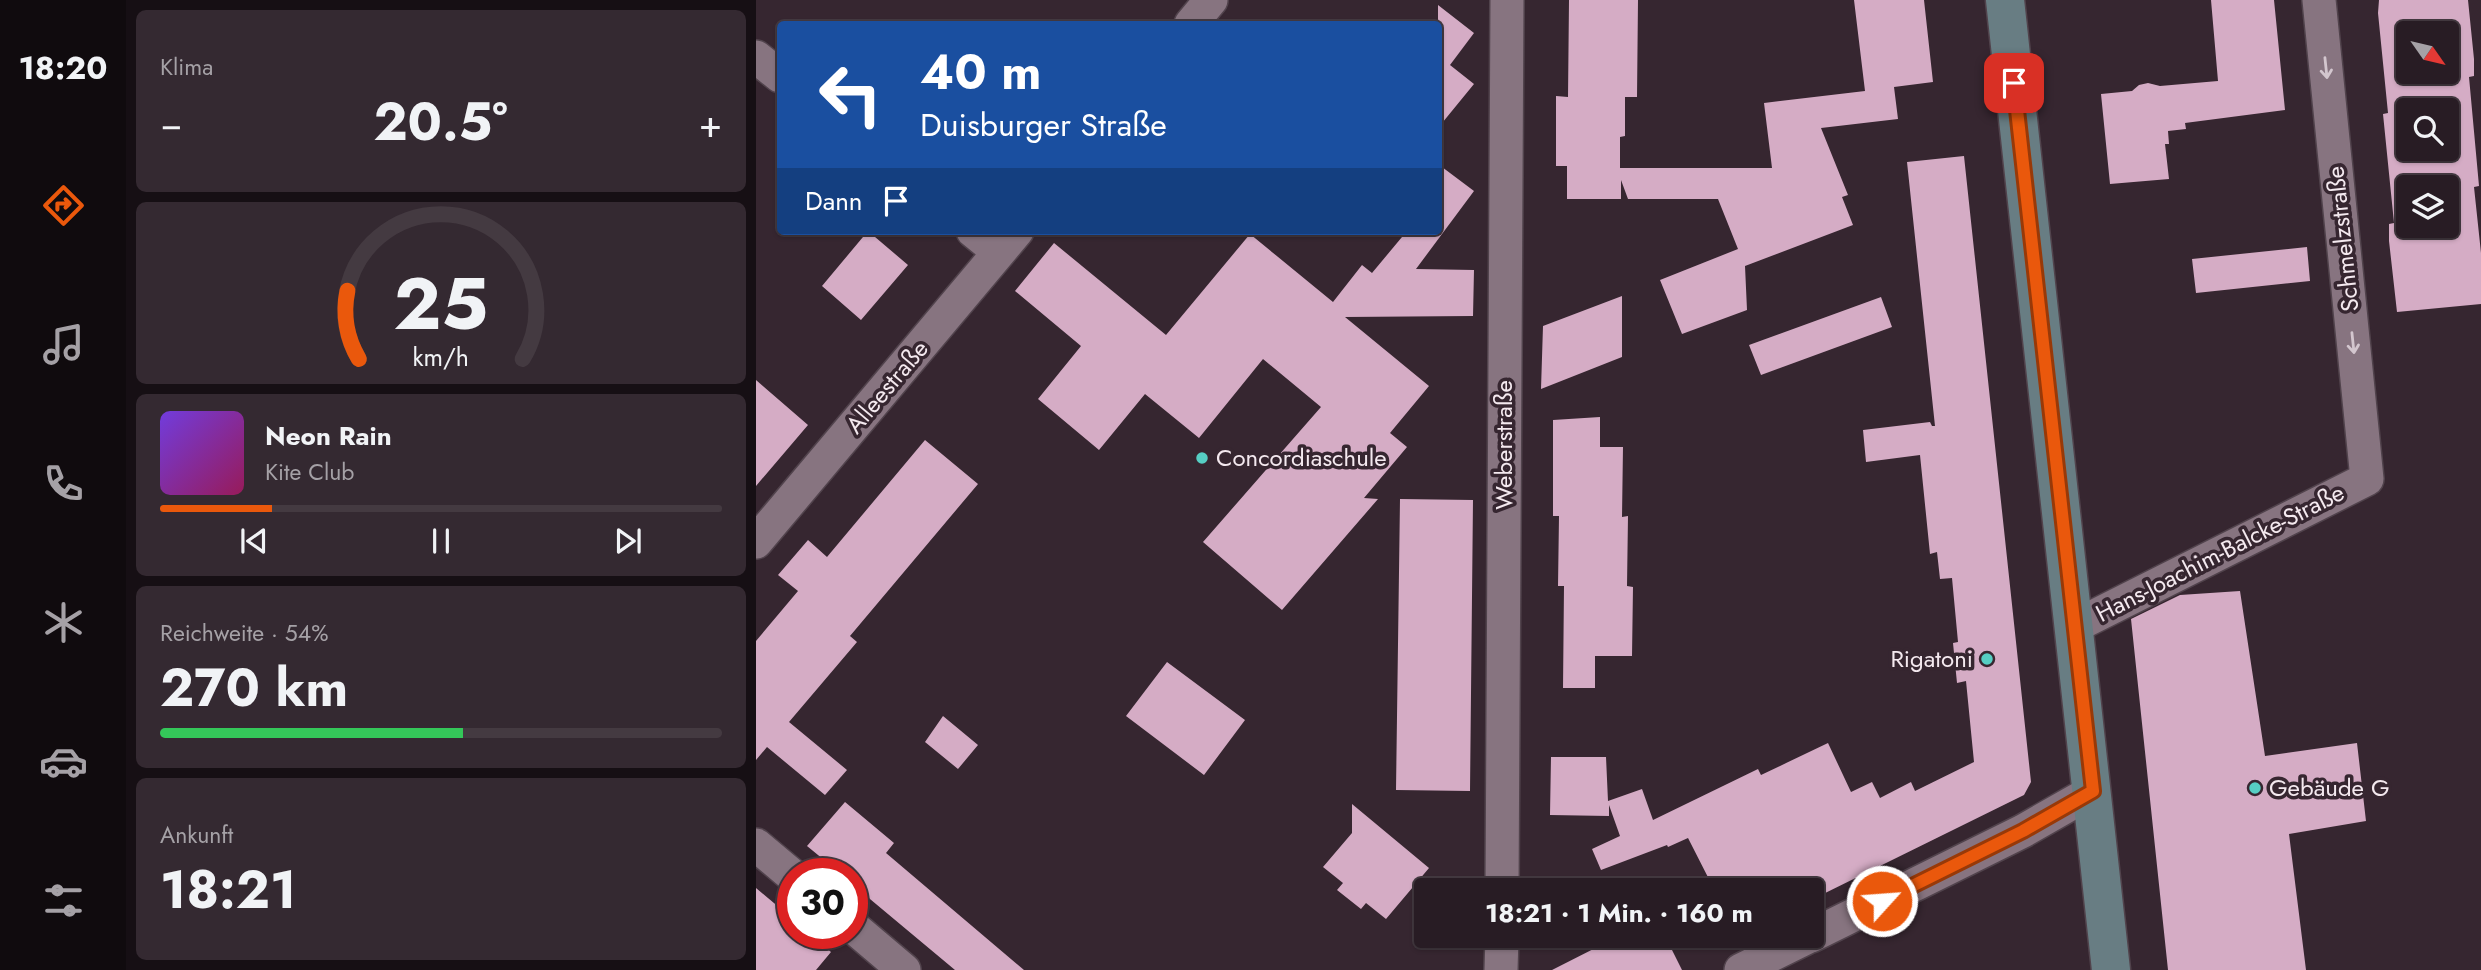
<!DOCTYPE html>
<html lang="de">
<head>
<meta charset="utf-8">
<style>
  body { margin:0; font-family:Jost,sans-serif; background:#342931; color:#f1f3f6; height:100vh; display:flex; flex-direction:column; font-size:26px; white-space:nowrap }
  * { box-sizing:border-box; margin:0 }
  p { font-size:23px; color:#a5a1a6 }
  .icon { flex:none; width:38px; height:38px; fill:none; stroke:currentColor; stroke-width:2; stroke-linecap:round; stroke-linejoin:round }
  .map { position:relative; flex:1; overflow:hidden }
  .side { display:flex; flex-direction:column; gap:10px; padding:10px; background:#160f14; width:630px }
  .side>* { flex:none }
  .guide { position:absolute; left:21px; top:21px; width:665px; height:214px; border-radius:7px; box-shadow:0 2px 5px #0004,0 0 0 2px #443a41; background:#1a4fa0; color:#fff; overflow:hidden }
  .needle { width:46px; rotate:124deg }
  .buttons { position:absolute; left:1640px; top:21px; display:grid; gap:14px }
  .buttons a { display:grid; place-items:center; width:63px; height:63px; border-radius:7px; background:#281c24; box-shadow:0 2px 5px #0004,0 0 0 2px #443a41; font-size:35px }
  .speed { position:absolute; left:21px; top:858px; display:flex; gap:14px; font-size:35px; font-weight:700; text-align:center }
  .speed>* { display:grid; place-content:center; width:91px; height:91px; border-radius:50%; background:#281c24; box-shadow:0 2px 5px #0004,0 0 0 2px #443a41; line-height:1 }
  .speed .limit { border:10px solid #d22; background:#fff; color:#111 }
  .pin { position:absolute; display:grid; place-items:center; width:60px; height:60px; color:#fff; margin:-30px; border-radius:14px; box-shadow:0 4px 10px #0006 }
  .me { position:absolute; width:77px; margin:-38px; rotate:64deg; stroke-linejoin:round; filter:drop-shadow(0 0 5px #0008) }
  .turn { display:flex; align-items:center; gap:24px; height:147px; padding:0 28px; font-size:32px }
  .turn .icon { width:91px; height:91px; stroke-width:2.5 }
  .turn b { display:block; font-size:49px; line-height:60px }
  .then { display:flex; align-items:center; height:66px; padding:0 28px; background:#0003; gap:14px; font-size:26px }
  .big { font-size:52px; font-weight:700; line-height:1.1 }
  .side .tile { flex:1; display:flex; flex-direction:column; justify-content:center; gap:10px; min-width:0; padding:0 24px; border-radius:10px; background:#342931 }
  .side .dial { align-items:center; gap:0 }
  .dial svg { height:182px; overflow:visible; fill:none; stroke:#443a41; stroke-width:7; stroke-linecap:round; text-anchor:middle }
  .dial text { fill:#f1f3f6; stroke:none }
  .song { display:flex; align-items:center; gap:21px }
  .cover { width:84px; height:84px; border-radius:10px; background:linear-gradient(135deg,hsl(260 70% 55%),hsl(330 70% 35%)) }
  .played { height:7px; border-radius:4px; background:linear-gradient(90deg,#ea580c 20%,#443a41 20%) }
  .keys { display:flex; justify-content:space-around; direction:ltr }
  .heat { display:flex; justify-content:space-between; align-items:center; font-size:38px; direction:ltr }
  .charge { height:10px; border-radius:5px; background:linear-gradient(90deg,#34c759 54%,#443a41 0) }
  .trip { position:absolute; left:658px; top:878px; width:410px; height:70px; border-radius:7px; background:#281c24; box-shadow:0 2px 5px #0004,0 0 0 2px #443a41; font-weight:700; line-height:70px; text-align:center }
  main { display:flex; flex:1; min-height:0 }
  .tab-bar { display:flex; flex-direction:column; width:126px; justify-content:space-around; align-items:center; background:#100b0e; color:#a5a1a6 }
  .tab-bar .icon { width:49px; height:49px }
  .tab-bar .selected { color:#ea580c }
  .tab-bar b { font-size:32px; color:#f1f3f6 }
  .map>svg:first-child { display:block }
</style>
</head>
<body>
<main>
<nav class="tab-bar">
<b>18:20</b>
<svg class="icon selected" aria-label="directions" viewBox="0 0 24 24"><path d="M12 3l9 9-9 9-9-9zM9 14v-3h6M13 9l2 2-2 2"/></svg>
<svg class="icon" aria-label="music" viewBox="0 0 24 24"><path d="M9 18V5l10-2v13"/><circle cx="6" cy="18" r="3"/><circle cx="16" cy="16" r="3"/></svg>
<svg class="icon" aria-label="phone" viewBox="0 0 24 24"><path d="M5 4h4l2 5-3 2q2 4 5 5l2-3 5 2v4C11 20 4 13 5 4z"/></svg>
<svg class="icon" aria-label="climate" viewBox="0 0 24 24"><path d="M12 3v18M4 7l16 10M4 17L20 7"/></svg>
<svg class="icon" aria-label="car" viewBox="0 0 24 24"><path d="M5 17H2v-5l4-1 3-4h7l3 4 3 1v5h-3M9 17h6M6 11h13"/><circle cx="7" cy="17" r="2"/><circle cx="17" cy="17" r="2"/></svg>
<svg class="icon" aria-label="filters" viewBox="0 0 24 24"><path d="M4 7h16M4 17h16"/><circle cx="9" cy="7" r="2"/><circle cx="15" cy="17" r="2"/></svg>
</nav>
<section class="side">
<div class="tile"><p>Klima</p>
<div class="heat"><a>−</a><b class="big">20.5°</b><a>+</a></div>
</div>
<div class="tile dial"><svg viewBox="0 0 100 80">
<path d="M14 69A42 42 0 1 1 86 69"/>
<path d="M14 69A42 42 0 0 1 9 39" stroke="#ea580c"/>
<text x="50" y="56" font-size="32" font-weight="700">25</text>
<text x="50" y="72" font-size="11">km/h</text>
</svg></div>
<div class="tile">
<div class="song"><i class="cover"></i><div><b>Neon Rain</b><p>Kite Club</p></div></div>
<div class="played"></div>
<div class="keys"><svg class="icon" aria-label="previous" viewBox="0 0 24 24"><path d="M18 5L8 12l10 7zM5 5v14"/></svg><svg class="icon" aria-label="pause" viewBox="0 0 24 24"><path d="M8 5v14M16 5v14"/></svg><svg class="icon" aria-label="next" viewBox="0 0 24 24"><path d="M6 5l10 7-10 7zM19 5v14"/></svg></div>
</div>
<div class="tile"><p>Reichweite · 54%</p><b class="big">270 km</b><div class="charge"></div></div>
<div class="tile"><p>Ankunft</p><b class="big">18:21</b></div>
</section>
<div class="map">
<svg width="1725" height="970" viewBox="0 0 1725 970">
  <rect width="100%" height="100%" fill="#362630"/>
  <path fill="#d5acc5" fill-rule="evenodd" d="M813 0H882L881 97H869V136L864 137V168H1016L1008 103 1109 91 1098 0H1168L1177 82 1138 87 1142 119 1065 128 1092 195 1086 197 1097 225 989 266 991 310 926 334 904 280 982 249 962 199H872L865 180V199H811V166H800V96L812 97Z
    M1455 0H1518L1529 110 1429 123 1430 129 1412 131 1413 144H1409L1413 179 1354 184 1345 94 1376 91 1383 85 1392 83 1404 86 1462 81Z
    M1623 0H1712L1718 59V76L1713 77 1723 186 1718 187 1725 253V304L1641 312 1633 241V224L1638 223 1627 114 1632 113 1622 13ZM1652 33H1690V72H1652ZM1652 110H1690V149H1652ZM1652 187H1690V226H1652Z
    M682 5 718 33 694 65 718 84 682 128Z
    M1208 156 1275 782 1268 795 1055 900V891H959L932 838 912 847 911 845 845 870 836 849 864 836 853 805V816L794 815 795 757H850L852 801 886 789 897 820 1002 769 1005 775 1072 743 1095 792 1116 782 1124 798 1155 782 1159 791 1218 762 1210 681 1201 683 1197 643 1202 642 1196 578 1184 579 1181 552 1174 554 1164 455 1110 462 1107 430 1174 422 1176 426H1179L1151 162Z
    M682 164 718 191 660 269 718 270 717 316 589 317 673 386 634 433 651 447 608 498 622 499 526 610 447 542 565 407 507 359 443 438 389 394 343 450 282 399 325 346 259 291 298 243 410 335 494 234 577 302 606 265 616 273 651 231H682Z
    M112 231 152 265 105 320 66 286Z
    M1551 247 1554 281 1440 293 1436 259Z
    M866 296V357L785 389 787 326Z
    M1125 297 1136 327 1005 375 993 345Z
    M0 380 52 425 0 486Z
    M844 417V447H867L866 517 872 516 871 586 877 587 876 656H839V688H807L808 586H802L803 516H797V420Z
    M169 440 222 484 94 636 101 642 33 722 91 770 69 795 11 747 0 760V641L42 591 22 575 52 540 71 557Z
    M644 499 717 500 714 791 640 790Z
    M1484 591 1509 756 1601 743 1610 821 1533 834 1550 970H1412L1375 619 1424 595Z
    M411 662 489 720 448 775 370 716Z
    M187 716 222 745 202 769 169 742Z
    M89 802 138 843 130 853 268 970H199L96 884V873H84L51 846Z
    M596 804 673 868 630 919 610 903 605 909 581 890 587 883 567 867 596 833Z
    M0 888 37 919V933H53L75 952 60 970H0Z
    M863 936H909L926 970H796Z"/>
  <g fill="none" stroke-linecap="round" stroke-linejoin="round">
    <g stroke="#51434c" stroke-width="36">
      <path id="street" d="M435 24 455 0
        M0 57 24 76
        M217 231 243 252
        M0 542 261 231
        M1317 627 1611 479 1563 0
        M0 845 37 876
        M746 891 751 0
        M96 926 148 970
        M1055 936 1267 831 1337 791
        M745 970 746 936
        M985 970 1054 936"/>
    </g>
    <g stroke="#51434c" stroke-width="41">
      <path id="secondary" d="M1249 0 1355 970"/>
    </g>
    <use href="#street" stroke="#877480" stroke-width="33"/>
    <use href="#secondary" stroke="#687d83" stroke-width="38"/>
  </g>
  <defs><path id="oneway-shaft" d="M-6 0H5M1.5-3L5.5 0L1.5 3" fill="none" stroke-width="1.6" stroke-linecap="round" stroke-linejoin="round" transform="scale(1.75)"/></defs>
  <g stroke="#d3c6ce">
    <use href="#oneway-shaft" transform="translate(1570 68) rotate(84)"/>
    <use href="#oneway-shaft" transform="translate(1597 343) rotate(84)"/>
  </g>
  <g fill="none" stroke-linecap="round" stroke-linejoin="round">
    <g stroke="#983908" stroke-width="18">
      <path id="route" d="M1126 901 1267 831 1337 791 1258 83"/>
    </g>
    <use href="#route" stroke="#ea580c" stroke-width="12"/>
  </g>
  <g fill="#56cec3" stroke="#362630" stroke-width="2.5">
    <circle cx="446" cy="458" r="7"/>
    <circle cx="1231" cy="659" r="7"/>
    <circle cx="1499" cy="788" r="7"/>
  </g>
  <g text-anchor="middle" stroke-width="7" stroke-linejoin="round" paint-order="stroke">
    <g font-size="24" fill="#f4e9ef" stroke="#362630">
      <text transform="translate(1587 239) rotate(-96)" y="8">Schmelzstraße</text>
      <text transform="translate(131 387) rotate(-50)" y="8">Alleestraße</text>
      <text transform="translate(748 445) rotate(-90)" y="8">Weberstraße</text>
      <text transform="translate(1464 553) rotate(-27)" y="8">Hans-Joachim-Balcke-Straße</text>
    </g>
    <g font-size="24" fill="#f4e9ef" stroke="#362630" text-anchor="start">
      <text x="460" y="466">Concordiaschule</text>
      <text x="1217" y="667" text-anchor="end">Rigatoni</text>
      <text x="1513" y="796">Gebäude G</text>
    </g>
  </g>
</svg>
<div class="buttons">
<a><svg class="needle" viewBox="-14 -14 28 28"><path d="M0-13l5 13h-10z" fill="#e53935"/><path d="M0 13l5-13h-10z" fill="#a5a1a6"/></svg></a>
<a><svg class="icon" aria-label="search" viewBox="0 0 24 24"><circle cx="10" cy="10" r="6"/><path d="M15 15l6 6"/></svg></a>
<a><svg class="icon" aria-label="layers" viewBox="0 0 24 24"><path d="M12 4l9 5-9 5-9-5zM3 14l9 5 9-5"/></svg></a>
</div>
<div class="speed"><div class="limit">30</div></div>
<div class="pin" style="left:1258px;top:83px;background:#d93025"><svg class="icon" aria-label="arrive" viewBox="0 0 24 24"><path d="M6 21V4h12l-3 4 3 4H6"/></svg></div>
<svg class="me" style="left:1126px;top:901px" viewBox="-20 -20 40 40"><circle r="17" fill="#ea580c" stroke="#fff" stroke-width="3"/><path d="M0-11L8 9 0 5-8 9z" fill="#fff"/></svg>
<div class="trip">18:21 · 1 Min. · 160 m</div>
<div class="guide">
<div class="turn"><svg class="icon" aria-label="left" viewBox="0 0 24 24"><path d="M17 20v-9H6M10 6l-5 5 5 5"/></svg><div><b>40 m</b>Duisburger Straße</div></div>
<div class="then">Dann<svg class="icon" aria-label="arrive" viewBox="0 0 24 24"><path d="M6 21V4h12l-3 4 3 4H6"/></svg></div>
</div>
</div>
</main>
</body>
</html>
